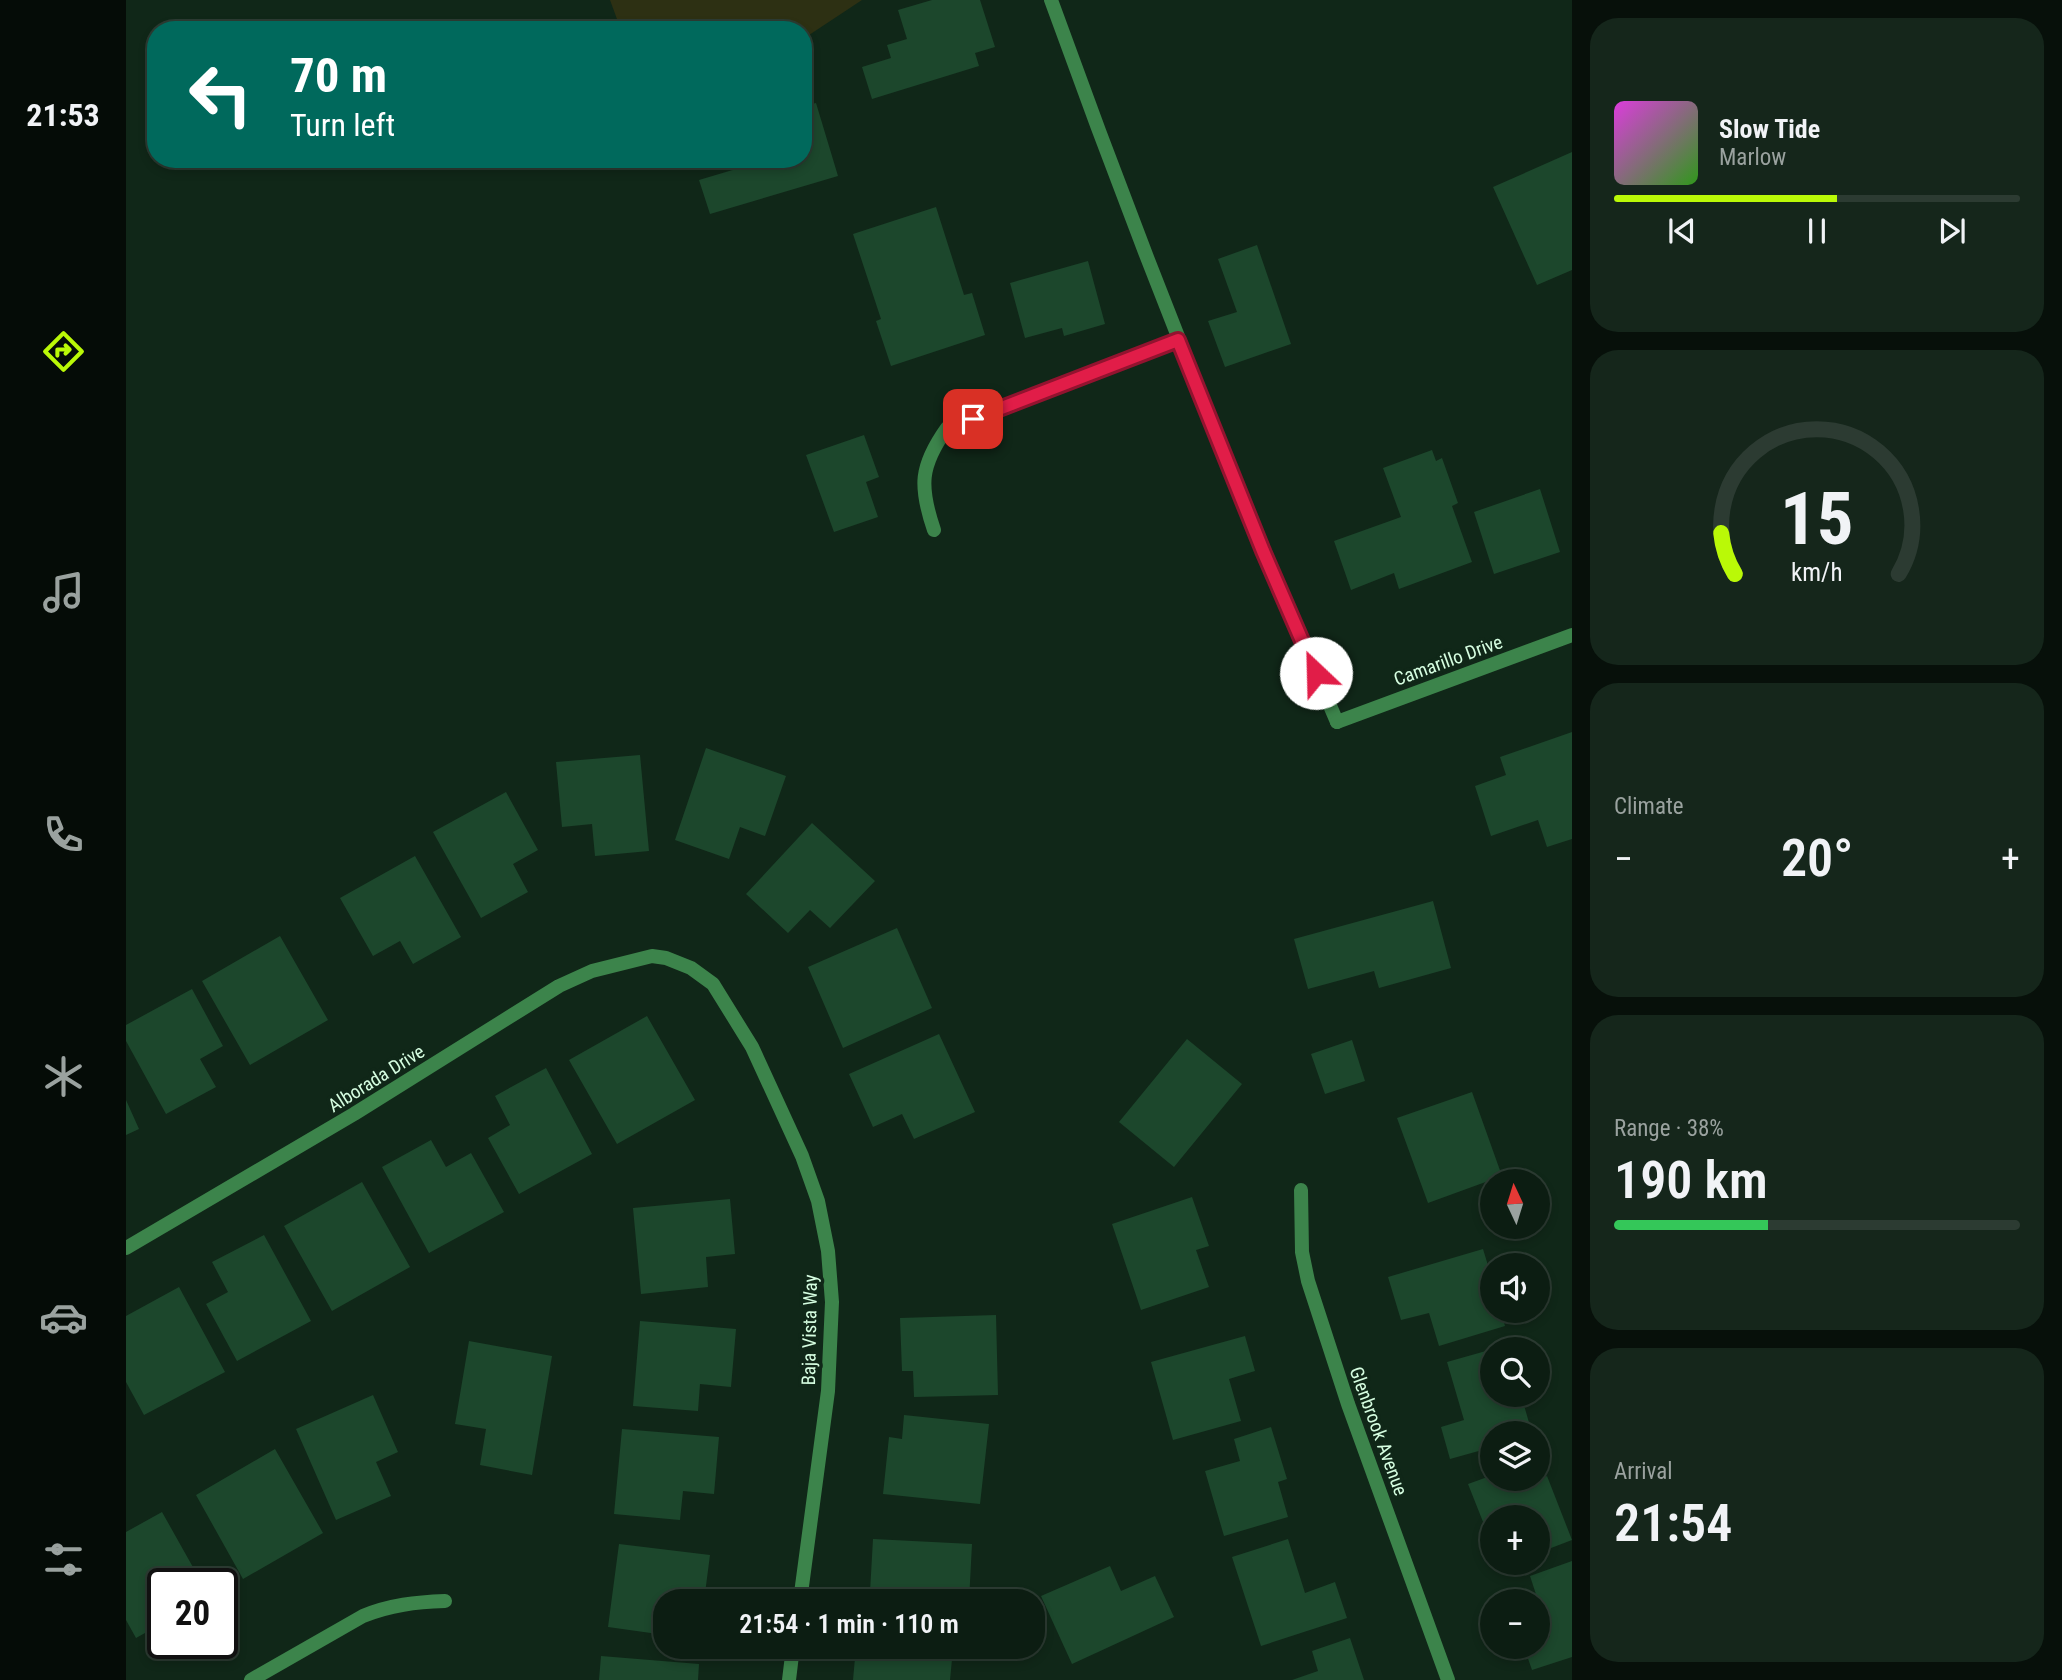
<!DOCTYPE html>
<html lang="en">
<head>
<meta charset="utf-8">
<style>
  body { margin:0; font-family:"Roboto Condensed",sans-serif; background:#15261b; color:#f1f3f6; height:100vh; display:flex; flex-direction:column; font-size:26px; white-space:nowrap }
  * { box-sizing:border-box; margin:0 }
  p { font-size:23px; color:#9aa29f }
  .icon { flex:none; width:38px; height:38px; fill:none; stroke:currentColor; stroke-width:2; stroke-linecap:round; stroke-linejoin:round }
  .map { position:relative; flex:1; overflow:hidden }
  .sheet { display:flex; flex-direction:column; gap:18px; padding:18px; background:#07100a; width:490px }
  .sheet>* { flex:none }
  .top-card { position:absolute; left:21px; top:21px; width:665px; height:147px; border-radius:28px; box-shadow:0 4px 10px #0003,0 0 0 2px #2c3b32; background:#00695c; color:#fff; overflow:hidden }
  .needle { width:46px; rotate:356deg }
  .buttons { position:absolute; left:1354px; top:1169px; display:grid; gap:14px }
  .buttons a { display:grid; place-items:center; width:70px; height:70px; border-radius:50%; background:#0c1d12; box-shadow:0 4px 10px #0003,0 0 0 2px #2c3b32; font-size:35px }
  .speed { position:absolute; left:21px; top:1568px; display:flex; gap:14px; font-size:35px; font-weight:700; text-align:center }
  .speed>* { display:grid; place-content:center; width:91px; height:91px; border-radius:50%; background:#0c1d12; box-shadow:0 4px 10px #0003,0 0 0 2px #2c3b32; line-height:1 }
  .speed .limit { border:4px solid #111; border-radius:10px; background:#fff; color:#111 }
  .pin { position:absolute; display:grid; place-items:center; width:60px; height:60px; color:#fff; margin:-30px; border-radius:14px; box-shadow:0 4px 10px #0006 }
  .me { position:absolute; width:77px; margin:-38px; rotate:336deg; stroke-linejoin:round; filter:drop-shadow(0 0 5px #0008) }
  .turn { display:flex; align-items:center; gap:24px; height:147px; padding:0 28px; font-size:32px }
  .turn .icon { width:91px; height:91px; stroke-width:2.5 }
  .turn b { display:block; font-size:49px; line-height:60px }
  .big { font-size:52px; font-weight:600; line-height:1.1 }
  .sheet .widget { flex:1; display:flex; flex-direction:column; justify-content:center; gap:10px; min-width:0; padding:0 24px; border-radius:28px; background:#15261b }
  .sheet .dial { align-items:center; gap:0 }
  .dial svg { height:182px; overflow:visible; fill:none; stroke:#2c3b32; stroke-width:7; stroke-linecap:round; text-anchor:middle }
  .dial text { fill:#f1f3f6; stroke:none }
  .song { display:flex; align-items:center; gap:21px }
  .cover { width:84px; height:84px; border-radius:10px; background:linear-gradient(135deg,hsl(300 70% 55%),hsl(110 70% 35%)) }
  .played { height:7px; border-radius:4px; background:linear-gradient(90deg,#baf907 55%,#2c3b32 55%) }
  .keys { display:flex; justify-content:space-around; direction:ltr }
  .heat { display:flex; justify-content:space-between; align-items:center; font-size:38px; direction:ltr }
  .charge { height:10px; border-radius:5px; background:linear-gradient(90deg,#34c759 38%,#2c3b32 0) }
  .trip { position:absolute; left:527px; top:1589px; width:392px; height:70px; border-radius:28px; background:#0c1d12; box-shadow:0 4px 10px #0003,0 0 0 2px #2c3b32; font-weight:600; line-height:70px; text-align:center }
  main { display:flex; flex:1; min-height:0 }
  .tabs { display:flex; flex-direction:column; width:126px; justify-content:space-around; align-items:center; background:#050c07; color:#9aa29f }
  .tabs .icon { width:49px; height:49px }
  .tabs .on { color:#baf907 }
  .tabs b { font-size:32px; color:#f1f3f6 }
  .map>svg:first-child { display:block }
</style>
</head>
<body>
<main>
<nav class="tabs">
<b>21:53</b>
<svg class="icon on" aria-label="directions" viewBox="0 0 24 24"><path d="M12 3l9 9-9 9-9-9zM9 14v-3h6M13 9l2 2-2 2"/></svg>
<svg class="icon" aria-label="music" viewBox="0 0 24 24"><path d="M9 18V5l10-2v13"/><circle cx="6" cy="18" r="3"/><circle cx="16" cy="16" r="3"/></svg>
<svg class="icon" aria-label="phone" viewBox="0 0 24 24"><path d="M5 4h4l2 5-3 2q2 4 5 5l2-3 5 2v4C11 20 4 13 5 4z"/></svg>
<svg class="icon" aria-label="climate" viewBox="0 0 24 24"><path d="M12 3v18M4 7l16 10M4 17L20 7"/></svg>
<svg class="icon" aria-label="car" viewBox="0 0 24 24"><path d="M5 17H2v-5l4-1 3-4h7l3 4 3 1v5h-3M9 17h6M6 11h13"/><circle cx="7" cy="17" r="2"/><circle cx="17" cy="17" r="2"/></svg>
<svg class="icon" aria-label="filters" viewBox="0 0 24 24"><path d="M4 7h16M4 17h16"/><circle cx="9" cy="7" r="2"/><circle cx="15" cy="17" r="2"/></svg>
</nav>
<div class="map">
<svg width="1446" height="1680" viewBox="0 0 1446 1680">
  <rect width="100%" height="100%" fill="#102718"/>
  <path fill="#2d3013" d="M484 0H736L677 39V30H495Z"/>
  <path fill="#1c472c" d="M806 0H854L869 47 849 53 853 66 746 99 736 67 765 58 761 45 781 39 772 10Z
    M690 103 712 176 584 214 573 180 620 166 618 159H677V106Z
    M1446 152V270L1411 285 1367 187Z
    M810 207 838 295 846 293 859 335 765 366 750 321 755 319 727 234Z
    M1131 245 1165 344 1099 367 1082 321 1111 312 1092 259Z
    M962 261 979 324 938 336 936 328 899 338 884 283Z
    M738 435 753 477 740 482 752 517 708 532 680 455Z
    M1306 450 1310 461 1316 458 1332 503 1326 506 1346 562 1273 589 1268 573 1225 590 1208 541 1275 517 1257 468Z
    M1414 489 1434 552 1368 574 1348 512Z
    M1446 732V839L1421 847 1412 820 1365 836 1349 786 1380 775 1374 757Z
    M580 748 660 776 639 836 614 827 603 859 549 840Z
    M514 755 523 851 469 856 466 824 436 827 430 762Z
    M380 792 412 850 387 864 402 892 355 918 307 832Z
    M686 823 749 881 704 928 684 910 662 933 620 894Z
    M289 856 335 937 287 964 274 941 247 956 214 898Z
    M1307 901 1325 968 1253 988 1248 971 1182 989 1168 939Z
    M771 928 806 1008 717 1048 682 967Z
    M154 936 202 1020 124 1065 76 981Z
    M66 989 97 1046 74 1059 90 1087 40 1114 0 1041V1025Z
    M521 1016 569 1100 491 1144 443 1060Z
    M813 1034 849 1112 788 1139 776 1114 747 1127 723 1074Z
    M1061 1039 1116 1084 1048 1167 993 1122Z
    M1226 1040 1239 1081 1199 1094 1185 1054Z
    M420 1068 466 1154 393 1194 362 1138 384 1125 369 1096Z
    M1346 1092 1376 1176 1302 1203 1271 1118Z
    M0 1100 13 1129 0 1135Z
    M305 1140 320 1167 345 1153 378 1212 303 1253 256 1167Z
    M236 1182 284 1267 206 1311 158 1226Z
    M1066 1197 1083 1246 1070 1250 1083 1287 1015 1310 986 1224Z
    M604 1199 609 1254 580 1257 582 1287 515 1294 507 1208Z
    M138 1235 185 1321 111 1361 80 1304 102 1292 86 1262Z
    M1357 1249 1367 1282V1311H1375L1379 1326 1313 1346 1303 1313 1275 1320 1262 1277Z
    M53 1287 99 1372 18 1415 0 1382V1316Z
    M870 1315 872 1395 788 1397 787 1371H776L774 1318Z
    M514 1321 610 1329 605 1387 574 1384 572 1411 507 1406Z
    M1119 1336 1129 1371 1103 1379 1115 1421 1047 1440 1025 1362Z
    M343 1341 426 1356 406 1475 354 1465 360 1429 329 1424Z
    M1367 1349V1395H1395L1406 1433H1367V1447L1324 1459 1315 1427 1338 1420 1321 1362Z
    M247 1395 272 1452 250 1462 265 1496 210 1520 170 1429Z
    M778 1415 863 1424 854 1504 757 1494 763 1437 776 1439Z
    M1145 1427 1161 1479 1152 1482 1162 1517 1098 1536 1079 1471 1114 1461 1108 1439Z
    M496 1429 593 1437 588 1494 557 1491 554 1520 488 1514Z
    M149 1449 197 1533 117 1579 70 1495Z
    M1367 1475V1479H1378L1383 1491 1421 1476 1446 1540 1412 1553V1517H1367V1547L1342 1484Z
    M36 1512 68 1569 42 1584H37V1623L10 1638 0 1620V1532Z
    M747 1539 846 1544 843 1601H761V1593L744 1592Z
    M1162 1539 1179 1593 1209 1582 1221 1618 1135 1646 1106 1557Z
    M493 1544 584 1555 578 1601H539V1635L482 1627Z
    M1446 1561V1657L1406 1670 1398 1647H1412V1641L1424 1637 1404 1576Z
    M984 1566 995 1591 1029 1576 1048 1617 946 1664 915 1596Z
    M1224 1638 1238 1680H1166L1192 1671 1186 1651Z
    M730 1647 827 1649 824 1680H727Z
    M475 1656 573 1664 572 1680H473Z"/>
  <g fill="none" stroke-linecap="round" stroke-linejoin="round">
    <path stroke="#3c844b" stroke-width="14" d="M925 0C1013 244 1108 484 1211 722
      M808 530C793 486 794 466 821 428L1052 340"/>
    <path stroke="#3c844b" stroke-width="14" d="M1211 722 1446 635
      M1175 1190 1176 1252 1182 1281 1222 1404 1322 1680
      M0 1248 228 1114 433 986 466 971 526 956 540 958 565 968 587 984 626 1047 676 1156 692 1201 702 1251 706 1302 702 1391 674 1601
      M125 1680 237 1616C264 1605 290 1602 319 1601
      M663 1680 667 1647"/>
  </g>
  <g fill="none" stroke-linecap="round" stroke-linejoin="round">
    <g stroke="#92132f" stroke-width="18">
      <path id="route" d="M847 419 1052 340 1137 551 1190 673"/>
    </g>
    <use href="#route" stroke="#e11d48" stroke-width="12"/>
  </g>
  <g text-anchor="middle" stroke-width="7" stroke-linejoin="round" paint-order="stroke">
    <g font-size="19" fill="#d6fee1" stroke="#102718">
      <text transform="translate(1322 660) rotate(-20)" y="7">Camarillo Drive</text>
      <text transform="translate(250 1078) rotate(-32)" y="7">Alborada Drive</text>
      <text transform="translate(683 1330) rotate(-89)" y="7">Baja Vista Way</text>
      <text transform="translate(1253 1431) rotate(70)" y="7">Glenbrook Avenue</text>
    </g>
  </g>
</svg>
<div class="buttons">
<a><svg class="needle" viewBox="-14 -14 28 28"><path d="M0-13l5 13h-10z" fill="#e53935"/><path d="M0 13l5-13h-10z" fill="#9aa29f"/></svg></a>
<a><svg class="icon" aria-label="sound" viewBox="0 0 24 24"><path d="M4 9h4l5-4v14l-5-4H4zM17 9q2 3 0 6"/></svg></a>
<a><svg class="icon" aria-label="search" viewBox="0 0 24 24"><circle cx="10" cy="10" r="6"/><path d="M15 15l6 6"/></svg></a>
<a><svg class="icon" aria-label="layers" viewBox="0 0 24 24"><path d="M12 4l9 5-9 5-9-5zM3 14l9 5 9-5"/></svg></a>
<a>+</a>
<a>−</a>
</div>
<div class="speed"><div class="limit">20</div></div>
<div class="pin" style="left:847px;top:419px;background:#d93025"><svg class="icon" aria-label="arrive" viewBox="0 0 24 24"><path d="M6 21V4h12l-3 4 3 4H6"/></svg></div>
<svg class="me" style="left:1190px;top:673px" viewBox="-20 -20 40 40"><circle r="19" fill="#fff"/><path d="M0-13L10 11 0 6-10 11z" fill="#e11d48"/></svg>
<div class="trip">21:54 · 1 min · 110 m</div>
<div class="top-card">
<div class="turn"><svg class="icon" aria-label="left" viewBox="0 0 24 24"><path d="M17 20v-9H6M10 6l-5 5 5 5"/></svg><div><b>70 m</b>Turn left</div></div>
</div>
</div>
<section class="sheet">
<div class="widget">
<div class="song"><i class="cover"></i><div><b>Slow Tide</b><p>Marlow</p></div></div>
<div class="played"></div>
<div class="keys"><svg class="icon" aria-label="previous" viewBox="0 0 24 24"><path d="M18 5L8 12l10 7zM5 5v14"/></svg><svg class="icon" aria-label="pause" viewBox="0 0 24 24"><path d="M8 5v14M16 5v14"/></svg><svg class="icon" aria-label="next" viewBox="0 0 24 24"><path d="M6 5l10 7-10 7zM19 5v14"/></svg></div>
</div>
<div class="widget dial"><svg viewBox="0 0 100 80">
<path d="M14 69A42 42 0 1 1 86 69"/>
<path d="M14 69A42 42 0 0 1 8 51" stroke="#baf907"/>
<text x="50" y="56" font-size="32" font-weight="700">15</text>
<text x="50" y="72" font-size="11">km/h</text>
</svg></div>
<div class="widget"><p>Climate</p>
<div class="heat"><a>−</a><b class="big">20°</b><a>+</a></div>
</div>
<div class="widget"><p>Range · 38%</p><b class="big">190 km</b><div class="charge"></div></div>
<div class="widget"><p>Arrival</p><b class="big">21:54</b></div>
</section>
</main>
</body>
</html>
